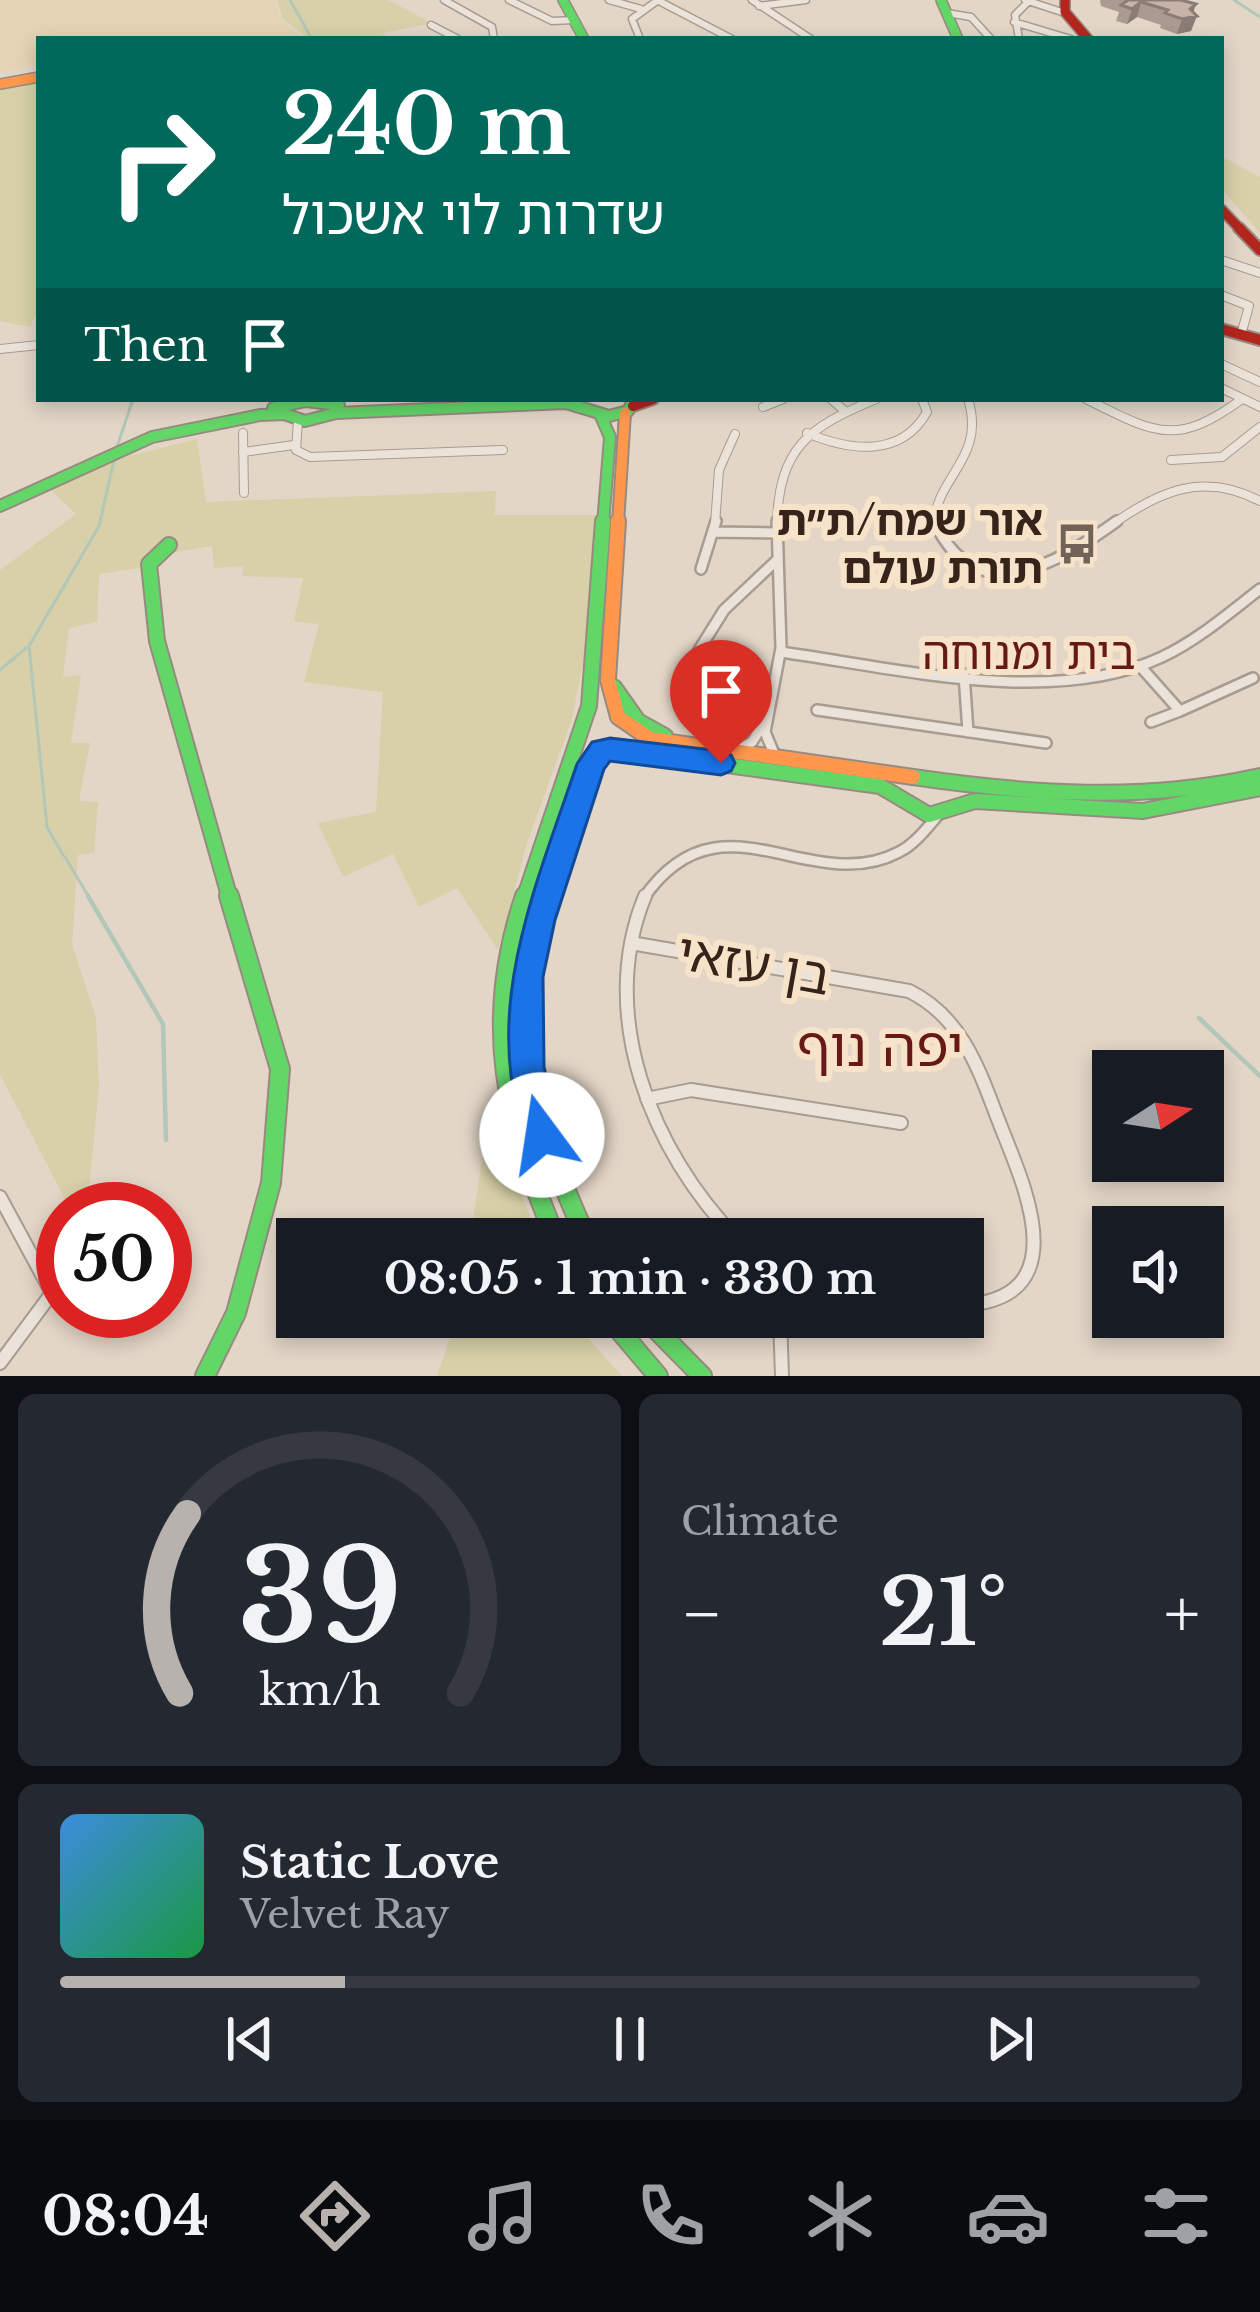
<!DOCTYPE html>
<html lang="en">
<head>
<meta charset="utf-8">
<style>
  body { margin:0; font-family:"Libre Baskerville","Noto Sans Hebrew",serif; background:#242831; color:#f1f3f6; height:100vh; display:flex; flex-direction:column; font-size:45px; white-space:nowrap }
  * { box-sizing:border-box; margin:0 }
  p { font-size:39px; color:#9ea1a6 }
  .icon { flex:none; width:66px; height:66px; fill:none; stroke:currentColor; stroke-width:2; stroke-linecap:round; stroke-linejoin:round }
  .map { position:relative; height:1376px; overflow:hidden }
  .sheet { display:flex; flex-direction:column; gap:18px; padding:18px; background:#0d0f14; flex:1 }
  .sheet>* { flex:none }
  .top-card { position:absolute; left:36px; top:36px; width:1188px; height:366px; border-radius:0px; box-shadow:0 6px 18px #0003; background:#00695c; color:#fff; overflow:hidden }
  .needle { width:78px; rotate:78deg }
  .tools { position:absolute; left:1092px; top:1050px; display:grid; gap:24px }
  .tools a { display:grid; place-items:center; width:132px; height:132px; border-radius:0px; background:#171b24; box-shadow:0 6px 18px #0003; font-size:60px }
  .speed { position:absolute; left:36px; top:1182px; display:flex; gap:24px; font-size:60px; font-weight:700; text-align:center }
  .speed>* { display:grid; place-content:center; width:156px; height:156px; border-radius:50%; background:#171b24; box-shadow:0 6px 18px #0003; line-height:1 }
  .speed .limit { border:18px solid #d22; background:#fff; color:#111 }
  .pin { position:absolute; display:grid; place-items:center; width:102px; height:102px; color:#fff; margin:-123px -51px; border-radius:50% 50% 50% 0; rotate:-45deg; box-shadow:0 0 12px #0007 }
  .pin .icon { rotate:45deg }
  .me { position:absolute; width:132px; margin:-66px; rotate:346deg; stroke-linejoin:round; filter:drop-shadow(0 0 9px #0008) }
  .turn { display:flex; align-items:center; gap:42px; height:252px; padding:0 48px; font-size:54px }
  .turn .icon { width:156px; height:156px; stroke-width:2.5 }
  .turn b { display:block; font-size:84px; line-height:102px }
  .then { display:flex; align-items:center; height:114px; padding:0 48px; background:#0003; gap:24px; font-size:45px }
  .big { font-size:90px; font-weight:800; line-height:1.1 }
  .sheet .card { flex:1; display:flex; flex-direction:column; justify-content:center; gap:18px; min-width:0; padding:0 42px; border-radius:18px; background:#242831 }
  .sheet .dial { align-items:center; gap:0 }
  .dial svg { height:312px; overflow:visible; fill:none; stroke:#363941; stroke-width:7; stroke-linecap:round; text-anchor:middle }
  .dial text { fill:#f1f3f6; stroke:none }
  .song { display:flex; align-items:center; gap:36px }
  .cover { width:144px; height:144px; border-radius:18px; background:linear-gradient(135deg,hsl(210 70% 55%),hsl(140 70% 35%)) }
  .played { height:12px; border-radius:6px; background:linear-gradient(90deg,#b8b2ae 25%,#363941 25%) }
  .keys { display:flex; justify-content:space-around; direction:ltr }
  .heat { display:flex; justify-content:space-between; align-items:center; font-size:66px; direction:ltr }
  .sheet .tiles { flex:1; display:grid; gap:18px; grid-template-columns:1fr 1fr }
  .card:last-child { grid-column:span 2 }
  .trip { position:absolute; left:276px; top:1218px; width:708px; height:120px; border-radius:0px; background:#171b24; box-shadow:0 6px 18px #0003; font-weight:800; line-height:120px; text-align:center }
  .menu { display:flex; height:192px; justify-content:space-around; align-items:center; background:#090b0e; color:#9ea1a6 }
  .menu .icon { width:84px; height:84px }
  .menu .on { color:#b8b2ae }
  .menu b { font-size:54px; color:#f1f3f6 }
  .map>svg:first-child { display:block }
</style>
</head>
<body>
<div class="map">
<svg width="1260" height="1376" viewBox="0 0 1260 1376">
  <rect width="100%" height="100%" fill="#e3d6c7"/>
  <path fill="#e5d3b5" d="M0 0H274L281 19 306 39H39V65L0 72Z"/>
  <path fill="#d7d0a8" d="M277 0H388L432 23 382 33 391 39H309L283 19Z
    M39 82V308L30 327 0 321V90Z
    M1221 156 1260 177V233L1221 188Z
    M197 439 206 502 496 491 495 515H597L588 640 572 719 528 840 498 950 457 888 419 907 393 854 343 877 318 823 376 812 383 692 304 682 319 624 294 621 303 578 242 576 244 566 214 568 212 546 144 557 139 568 99 574 97 622 69 628 63 677 81 675 71 743H90L79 801 98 802 94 853 78 855 72 944 96 1018 99 1087 87 1209H70L0 1074V570L76 514 49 488 129 456Z
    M489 1115 539 1239H470Z
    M457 1317H577L587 1337 622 1376H437Z"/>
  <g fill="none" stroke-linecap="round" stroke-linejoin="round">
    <path stroke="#b3c7b8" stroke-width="3" d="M290 0 312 39
      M1234 0 1260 17
      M117 447 133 399
      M0 670 26 648
      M63 855 47 827 29 646 99 526 115 456
      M65 857 90 899"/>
    <path stroke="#b3c7b8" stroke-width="4.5" d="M88 896 163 1024 166 1140
      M1199 1018 1260 1076"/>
    <g stroke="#a89c91" stroke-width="9">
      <path id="street-far3" d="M444 0 492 27 494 39
        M509 0 552 21 574 20
        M609 0 641 9
        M657 0 732 39
        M752 0 811 39
        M1025 0 1068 14
        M759 6 806 0
        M947 13 971 17 991 39
        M1014 22 1071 39
        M431 25 458 39
        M640 39 632 19 658 0
        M1019 39 1015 15 1030 0"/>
    </g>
    <g stroke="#a89c91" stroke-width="10">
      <path id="street-far2" d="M1221 260 1260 273
        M1221 295 1249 306 1241 335
        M0 349 39 345
        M1221 364 1260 382
        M1221 388 1260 407
        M831 399 846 412
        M1086 399C1155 433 1175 448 1242 399
        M763 407 783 399
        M298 420 296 450 310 457 503 450
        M243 433 244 493
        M807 433C850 451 901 458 927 412L922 399
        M243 452 294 445
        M1171 460 1222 457 1260 427
        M715 524 719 470 735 434
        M777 524C779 447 809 427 876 399
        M935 524C934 478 987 459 968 399
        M1113 524C1161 490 1204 472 1260 501"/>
    </g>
    <g stroke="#a89c91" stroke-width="14">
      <path id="street-far1" d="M934 521C976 613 1059 563 1117 521
        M715 532 779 533
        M701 569 716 521
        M781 652C896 668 1053 708 1162 657 1198 640 1229 613 1260 589
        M1140 666 1180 711 1253 678
        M964 674 968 732
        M770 704 715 683 699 650 724 610 778 559
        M817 710 1046 743
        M1151 722 1180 711
        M739 749 752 742 764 723
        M775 756 765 732 781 648 777 521
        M643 899C720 786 810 899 899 852 915 844 927 828 939 814"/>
    </g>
    <g stroke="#a89c91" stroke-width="16">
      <path id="street" d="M645 896C596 1015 652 1152 737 1239
        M631 943 909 991C966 1019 981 1077 1003 1132 1028 1194 1073 1299 963 1305
        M647 1099 691 1090 901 1123
        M0 1197 52 1293 0 1363
        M780 1317 782 1376"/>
    </g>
    <g stroke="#978b81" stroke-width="12">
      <path id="fast-far3" d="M563 0 584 39
        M941 0 958 39"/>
    </g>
    <g stroke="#978b81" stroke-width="14">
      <path id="fast-far2" d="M273 408 306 401 339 405
        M600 414 610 437 603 524
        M0 506 152 437 260 415 284 414 305 421 336 413 566 403 609 416 628 411 634 399"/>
    </g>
    <g stroke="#978b81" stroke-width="18">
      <path id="fast-far1" d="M169 545 149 564 157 641 230 899
        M614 687 638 721 665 736
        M610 749 880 786 929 815 975 801 1143 811 1260 788
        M913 777C1031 794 1143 802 1260 776
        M524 899 589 706 603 521
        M548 899 576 803 602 750"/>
    </g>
    <g stroke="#978b81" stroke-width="22">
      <path id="fast" d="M525 896C482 1023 506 1121 556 1239
        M549 896C513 1026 530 1119 587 1239
        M608 1317 658 1376
        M644 1317 702 1376
        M205 1376 236 1313 271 1183 280 1069 229 896"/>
    </g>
    <g stroke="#978b81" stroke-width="12">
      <path id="slow-far2" d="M0 84 39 77"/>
    </g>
    <g stroke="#978b81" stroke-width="14">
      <path id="slow-far1" d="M618 524 625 413"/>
    </g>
    <g stroke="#978b81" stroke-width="18">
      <path id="slow" d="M618 521 608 680 618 717 650 739 913 777"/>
    </g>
    <g stroke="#978b81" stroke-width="12">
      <path id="jam-far1" d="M1065 0V12L1088 39
        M1221 209 1242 231"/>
    </g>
    <g stroke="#978b81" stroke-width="14">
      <path id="jam" d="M1239 228 1260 250
        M1221 329 1260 340
        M633 406 653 399"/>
    </g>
    <use href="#street-far3" stroke="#ebe3da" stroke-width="6"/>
    <use href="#street-far2" stroke="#ebe3da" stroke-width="8"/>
    <use href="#street-far1" stroke="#ebe3da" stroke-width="9"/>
    <use href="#street" stroke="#ebe3da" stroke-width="12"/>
    <use href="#fast-far3" stroke="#63d668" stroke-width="9"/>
    <use href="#fast-far2" stroke="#63d668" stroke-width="10"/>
    <use href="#fast-far1" stroke="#63d668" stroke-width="14"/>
    <use href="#fast" stroke="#63d668" stroke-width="18"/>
    <use href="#slow-far2" stroke="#ff974d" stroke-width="9"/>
    <use href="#slow-far1" stroke="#ff974d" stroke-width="10"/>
    <use href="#slow" stroke="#ff974d" stroke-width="14"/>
    <use href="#jam-far1" stroke="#b3261e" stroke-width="9"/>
    <use href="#jam" stroke="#b3261e" stroke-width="10"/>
  </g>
  <path fill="#ab9a90" d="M1100 0H1181L1193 12 1191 31 1177 34 1160 28 1161 25 1137 17 1127 24 1116 21 1119 12 1101 6Z"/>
  <path fill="#8b7d76" d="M1141 2 1137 17 1127 24 1132 9Z
    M1196 4 1192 17 1197 16 1191 31 1177 34 1182 19Z"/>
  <path fill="#c7b3a8" stroke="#8b7d76" stroke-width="3" d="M1128 0H1181L1196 4 1190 9 1197 16 1182 19 1165 13 1168 10 1141 2 1132 9 1121 5Z"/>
  <path fill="#1a73e8" stroke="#114b97" stroke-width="3" d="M610 738 721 751 731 755 735 763 731 771 721 775 610 761 604 769 555 920 543 977 544 1067 560 1135 555 1147 542 1152 530 1147C476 1019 536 886 577 764L592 742Z"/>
  <defs>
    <g id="bus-bare" transform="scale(3.24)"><path d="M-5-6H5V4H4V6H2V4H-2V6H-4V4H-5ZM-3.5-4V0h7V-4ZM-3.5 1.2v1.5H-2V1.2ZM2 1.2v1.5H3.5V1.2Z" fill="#736257" stroke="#f7e3ca" stroke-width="2.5" paint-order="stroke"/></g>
  </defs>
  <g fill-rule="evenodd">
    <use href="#bus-bare" x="1077" y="544"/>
  </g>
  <g text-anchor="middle" stroke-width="12" stroke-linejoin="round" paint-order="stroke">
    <g font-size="42" font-weight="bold" fill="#36231a" stroke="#f7e3ca" text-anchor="end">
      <text x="1043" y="535">אור שמח/ת״ת<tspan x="1043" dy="48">תורת עולם</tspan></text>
    </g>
    <g font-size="45" fill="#651a17" stroke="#f7e3ca">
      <text x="1029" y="669">בית ומנוחה</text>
    </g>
    <g font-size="51" fill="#36231a" stroke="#f7e3ca">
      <text transform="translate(754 964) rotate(10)" y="18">בן עזאי</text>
    </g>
    <g font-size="54" fill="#651a17" stroke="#f7e3ca">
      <text x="880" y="1066">יפה נוף</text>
    </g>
  </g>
</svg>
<div class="tools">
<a><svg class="needle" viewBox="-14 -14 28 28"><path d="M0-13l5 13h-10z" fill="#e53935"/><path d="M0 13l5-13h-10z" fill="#9ea1a6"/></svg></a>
<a><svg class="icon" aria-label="sound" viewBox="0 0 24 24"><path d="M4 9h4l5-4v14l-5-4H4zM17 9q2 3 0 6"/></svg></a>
</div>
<div class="speed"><div class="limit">50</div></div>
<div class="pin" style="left:721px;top:763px;background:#d93025"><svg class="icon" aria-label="arrive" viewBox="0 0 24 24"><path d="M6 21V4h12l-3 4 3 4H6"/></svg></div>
<svg class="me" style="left:542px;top:1135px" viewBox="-20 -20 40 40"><circle r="19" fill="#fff"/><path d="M0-13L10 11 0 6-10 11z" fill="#1a73e8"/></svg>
<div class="trip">08:05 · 1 min · 330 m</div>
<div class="top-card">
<div class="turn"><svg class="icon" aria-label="right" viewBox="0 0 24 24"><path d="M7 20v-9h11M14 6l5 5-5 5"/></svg><div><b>240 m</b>שדרות לוי אשכול</div></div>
<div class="then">Then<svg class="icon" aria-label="arrive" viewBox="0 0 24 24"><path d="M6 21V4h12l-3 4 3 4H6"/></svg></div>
</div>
</div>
<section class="sheet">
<div class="tiles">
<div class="card dial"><svg viewBox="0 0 100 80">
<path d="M14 69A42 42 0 1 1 86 69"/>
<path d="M14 69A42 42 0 0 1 16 23" stroke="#b8b2ae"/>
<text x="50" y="56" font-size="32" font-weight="700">39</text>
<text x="50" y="72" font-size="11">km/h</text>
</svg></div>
<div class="card"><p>Climate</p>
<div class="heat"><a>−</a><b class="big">21°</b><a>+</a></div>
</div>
<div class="card">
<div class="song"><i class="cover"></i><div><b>Static Love</b><p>Velvet Ray</p></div></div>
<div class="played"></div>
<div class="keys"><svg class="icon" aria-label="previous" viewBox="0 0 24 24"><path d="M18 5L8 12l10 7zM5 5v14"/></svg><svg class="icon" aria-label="pause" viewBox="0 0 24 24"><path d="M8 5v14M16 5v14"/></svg><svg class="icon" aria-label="next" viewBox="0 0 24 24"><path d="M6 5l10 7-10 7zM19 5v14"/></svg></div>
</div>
</div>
</section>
<nav class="menu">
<b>08:04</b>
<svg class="icon on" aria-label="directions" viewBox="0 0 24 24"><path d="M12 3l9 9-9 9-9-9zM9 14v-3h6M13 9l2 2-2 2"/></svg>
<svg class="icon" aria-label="music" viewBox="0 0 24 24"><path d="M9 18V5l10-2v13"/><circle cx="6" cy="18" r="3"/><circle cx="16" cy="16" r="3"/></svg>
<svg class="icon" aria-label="phone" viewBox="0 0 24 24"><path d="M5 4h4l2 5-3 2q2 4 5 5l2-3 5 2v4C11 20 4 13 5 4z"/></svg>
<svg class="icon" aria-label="climate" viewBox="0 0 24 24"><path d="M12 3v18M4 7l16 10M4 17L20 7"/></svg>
<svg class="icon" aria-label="car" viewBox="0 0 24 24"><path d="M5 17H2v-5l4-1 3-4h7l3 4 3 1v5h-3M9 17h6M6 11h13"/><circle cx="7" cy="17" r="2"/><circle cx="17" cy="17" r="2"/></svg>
<svg class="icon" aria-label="filters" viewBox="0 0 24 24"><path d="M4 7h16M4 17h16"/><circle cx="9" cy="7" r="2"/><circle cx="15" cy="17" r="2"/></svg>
</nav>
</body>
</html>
